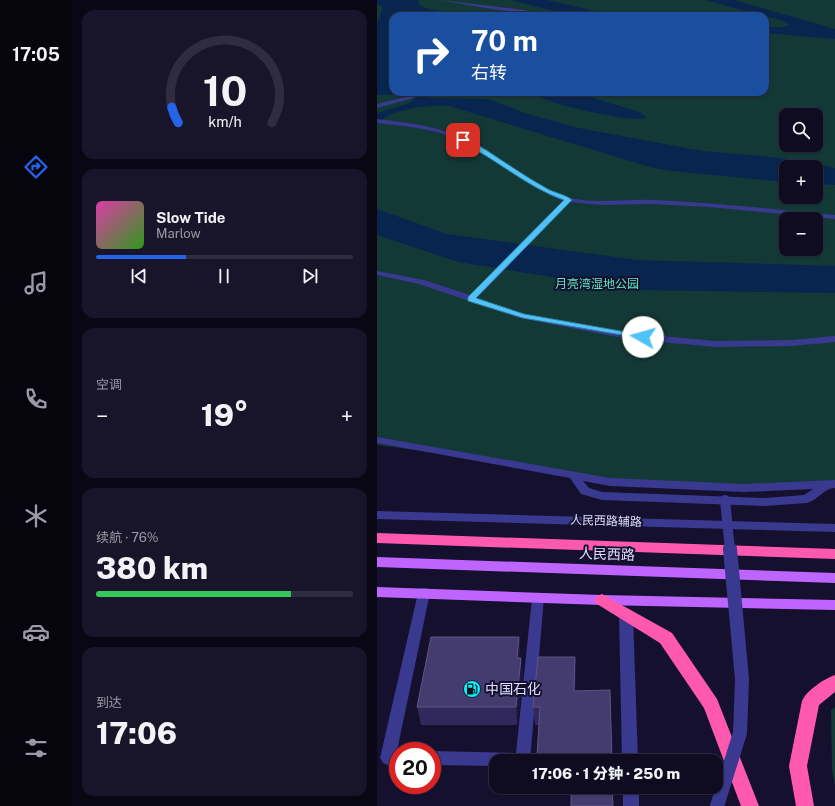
<!DOCTYPE html>
<html lang="zh">
<head>
<meta charset="utf-8">
<style>
  body { margin:0; font-family:"Public Sans","Noto Sans SC",sans-serif; background:#18152a; color:#f1f3f6; height:100vh; display:flex; flex-direction:column; font-size:15px; white-space:nowrap }
  * { box-sizing:border-box; margin:0 }
  p { font-size:13px; color:#9b9ba5 }
  .icon { flex:none; width:22px; height:22px; fill:none; stroke:currentColor; stroke-width:2; stroke-linecap:round; stroke-linejoin:round }
  .map { position:relative; flex:1; overflow:hidden }
  .side { display:flex; flex-direction:column; gap:10px; padding:10px; background:#080713; width:305px }
  .side>* { flex:none }
  .guide { position:absolute; left:12px; top:12px; width:380px; height:84px; border-radius:12px; box-shadow:0 1px 3px #0004,0 0 0 1px #2f2c40; background:#1a4fa0; color:#fff; overflow:hidden }
  .fabs { position:absolute; left:402px; top:108px; display:grid; gap:8px }
  .fabs a { display:grid; place-items:center; width:44px; height:44px; border-radius:8px; background:#0f0c22; box-shadow:0 1px 3px #0004,0 0 0 1px #2f2c40; font-size:20px }
  .speed { position:absolute; left:12px; top:742px; display:flex; gap:8px; font-size:20px; font-weight:700; text-align:center }
  .speed>* { display:grid; place-content:center; width:52px; height:52px; border-radius:50%; background:#0f0c22; box-shadow:0 1px 3px #0004,0 0 0 1px #2f2c40; line-height:1 }
  .speed .limit { border:6px solid #d22; background:#fff; color:#111 }
  .pin { position:absolute; display:grid; place-items:center; width:34px; height:34px; color:#fff; margin:-17px; border-radius:8px; box-shadow:0 2px 6px #0006 }
  .me { position:absolute; width:44px; margin:-22px; rotate:277deg; stroke-linejoin:round; filter:drop-shadow(0 0 3px #0008) }
  .turn { display:flex; align-items:center; gap:14px; height:84px; padding:0 16px; font-size:18px }
  .turn .icon { width:52px; height:52px; stroke-width:2.5 }
  .turn b { display:block; font-size:28px; line-height:34px }
  .big { font-size:30px; font-weight:800; line-height:1.1 }
  .side .widget { flex:1; display:flex; flex-direction:column; justify-content:center; gap:6px; min-width:0; padding:0 14px; border-radius:12px; background:#18152a }
  .side .dial { align-items:center; gap:0 }
  .dial svg { height:104px; overflow:visible; fill:none; stroke:#2f2c40; stroke-width:7; stroke-linecap:round; text-anchor:middle }
  .dial text { fill:#f1f3f6; stroke:none }
  .song { display:flex; align-items:center; gap:12px }
  .cover { width:48px; height:48px; border-radius:6px; background:linear-gradient(135deg,hsl(320 70% 55%),hsl(110 70% 35%)) }
  .played { height:4px; border-radius:2px; background:linear-gradient(90deg,#2563eb 35%,#2f2c40 35%) }
  .keys { display:flex; justify-content:space-around; direction:ltr }
  .heat { display:flex; justify-content:space-between; align-items:center; font-size:22px; direction:ltr }
  .charge { height:6px; border-radius:3px; background:linear-gradient(90deg,#34c759 76%,#2f2c40 0) }
  .trip { position:absolute; left:112px; top:754px; width:234px; height:40px; border-radius:12px; background:#0f0c22; box-shadow:0 1px 3px #0004,0 0 0 1px #2f2c40; font-weight:800; line-height:40px; text-align:center }
  main { display:flex; flex:1; min-height:0 }
  .tab-bar { display:flex; flex-direction:column; width:72px; justify-content:space-around; align-items:center; background:#06050e; color:#9b9ba5 }
  .tab-bar .icon { width:28px; height:28px }
  .tab-bar .on { color:#2563eb }
  .tab-bar b { font-size:18px; color:#f1f3f6 }
  .map>svg:first-child { display:block }
</style>
</head>
<body>
<main>
<nav class="tab-bar">
<b>17:05</b>
<svg class="icon on" aria-label="directions" viewBox="0 0 24 24"><path d="M12 3l9 9-9 9-9-9zM9 14v-3h6M13 9l2 2-2 2"/></svg>
<svg class="icon" aria-label="music" viewBox="0 0 24 24"><path d="M9 18V5l10-2v13"/><circle cx="6" cy="18" r="3"/><circle cx="16" cy="16" r="3"/></svg>
<svg class="icon" aria-label="phone" viewBox="0 0 24 24"><path d="M5 4h4l2 5-3 2q2 4 5 5l2-3 5 2v4C11 20 4 13 5 4z"/></svg>
<svg class="icon" aria-label="climate" viewBox="0 0 24 24"><path d="M12 3v18M4 7l16 10M4 17L20 7"/></svg>
<svg class="icon" aria-label="car" viewBox="0 0 24 24"><path d="M5 17H2v-5l4-1 3-4h7l3 4 3 1v5h-3M9 17h6M6 11h13"/><circle cx="7" cy="17" r="2"/><circle cx="17" cy="17" r="2"/></svg>
<svg class="icon" aria-label="filters" viewBox="0 0 24 24"><path d="M4 7h16M4 17h16"/><circle cx="9" cy="7" r="2"/><circle cx="15" cy="17" r="2"/></svg>
</nav>
<section class="side">
<div class="widget dial"><svg viewBox="0 0 100 80">
<path d="M14 69A42 42 0 1 1 86 69"/>
<path d="M14 69A42 42 0 0 1 9 57" stroke="#2563eb"/>
<text x="50" y="56" font-size="32" font-weight="700">10</text>
<text x="50" y="72" font-size="11">km/h</text>
</svg></div>
<div class="widget">
<div class="song"><i class="cover"></i><div><b>Slow Tide</b><p>Marlow</p></div></div>
<div class="played"></div>
<div class="keys"><svg class="icon" aria-label="previous" viewBox="0 0 24 24"><path d="M18 5L8 12l10 7zM5 5v14"/></svg><svg class="icon" aria-label="pause" viewBox="0 0 24 24"><path d="M8 5v14M16 5v14"/></svg><svg class="icon" aria-label="next" viewBox="0 0 24 24"><path d="M6 5l10 7-10 7zM19 5v14"/></svg></div>
</div>
<div class="widget"><p>空调</p>
<div class="heat"><a>−</a><b class="big">19°</b><a>+</a></div>
</div>
<div class="widget"><p>续航 · 76%</p><b class="big">380 km</b><div class="charge"></div></div>
<div class="widget"><p>到达</p><b class="big">17:06</b></div>
</section>
<div class="map">
<svg width="458" height="806" viewBox="0 0 458 806">
  <rect width="100%" height="100%" fill="#14102e"/>
  <path fill="#133936" fill-rule="evenodd" d="M0 0H458V485L367 488 233 482 92 457 0 445ZM16 16H388V92H16ZM409 115H439V145H409ZM409 167H439V197H409ZM409 219H439V249H409Z
    M458 707V785L455 770 454 710Z"/>
  <path fill="#08254f" d="M0 0H41L42 5 52 9 92 16 66 14 57 16H16V92H36L38 95 54 98 111 99 151 114 202 128 325 151 406 158 458 168V185L439 184V167H409V182L295 171 276 168 72 106C52 105 15 108 0 124V113L30 104 36 101V99L27 94 0 95V25L6 7 0 4Z
    M134 0H170L223 12 248 16H206L168 9Z
    M328 0H357L458 29V39L388 33V27H406L413 25 406 21Z
    M153 92H197L262 112 270 117C262 125 186 106 173 101 166 99 160 95 153 92Z
    M0 209 70 234 260 260 458 266V293L257 290 81 262 0 235Z"/>
  <g fill="none" stroke-linecap="round" stroke-linejoin="round">
    <path fill="#39398f" fill-rule="evenodd" d="M62 0 148 10 171 16 108 8Z
      M49 92H59L0 108V104Z
      M0 119C39 124 66 126 101 146 128 160 165 192 193 198 221 204 249 199 277 200 338 203 398 209 458 215V219L332 207 274 204 224 205 193 202 100 298 148 314 251 333 339 341 415 340 458 336V342L415 346 339 347 251 339 143 318 42 284 0 275V271L47 280 93 295 186 201C144 184 111 151 69 135 47 127 23 126 0 123Z
      M0 437 233 478 367 484 458 480V488C447 488 441 500 430 503L388 506 225 500 204 494 193 478 0 443ZM206 481 233 486 367 492 436 489 427 495 388 498 225 492 212 488Z
      M0 511 458 524V532L0 519Z
      M47 588 52 589 53 593 20 751 21 765H11L6 763 3 758 41 593 42 589Z
      M161 593 166 594 167 598 153 761H119V766L55 765V751L139 753 155 598 156 594Z
      M249 609 254 610 256 614 261 761H245L242 614 244 610Z
      M246 787H262V806H246Z"/>
    <path fill="#bf65ff" fill-rule="evenodd" d="M0 557 458 573V583L0 567Z
      M0 587 225 595 458 600V610L225 605 0 597Z"/>
    <path fill="#ff59af" fill-rule="evenodd" d="M0 533 458 549V559L0 543Z
      M225 594 295 633 340 699 382 806H364L327 708 283 643 220 604 217 600 220 596Z
      M458 675V692L442 705 430 766 437 806H419L412 766 425 701C430 690 447 679 458 675Z"/>
    <path stroke="#39398f" stroke-width="10" d="M348 500 353 550"/>
    <path stroke="#39398f" stroke-width="14" d="M340 806 363 733 365 679 353 549"/>
  </g>
  <path fill="#31295c" d="M142 637 143 654V658L146 675 140 725H44L40 707Z
    M198 657V691L235 761H161L160 756 162 725H158L156 707Z"/>
  <path fill="#1e1742" d="M142 637 143 654 141 675 140 658Z
    M198 657 199 675 198 708 197 691Z
    M144 658 146 675 140 725 139 707Z"/>
  <path fill="#443c6e" stroke="#5c5684" d="M54 637H142L140 658H144L139 707H40Z
    M161 657H198L197 691 233 690 235 761H195V755L160 756 163 707H156Z
    M194 787H235L236 806H194Z"/>
  <path fill="#4fc3f7" stroke="#337fa1" d="M84 139C92 139 102 146 109 150 129 163 149 177 169 188 177 193 188 194 195 200L99 298 147 314 266 335H268L270 337 268 339 146 318 91 301V297L187 200C149 187 120 159 84 142Z"/>
  <defs>
    <g id="fuel-disc" transform="scale(0.9)"><circle r="9.5" fill="#0af0ff" stroke="#14102e"/><path d="M-5.5-6h7V0h2V4h1.3V-2.5L3-4.5l.8-.8L6-3V5H2.5V1h-1V6h-7ZM-4.2-4.7v3.2H.2V-4.7Z" fill="#111"/></g>
  </defs>
  <g fill-rule="evenodd">
    <use href="#fuel-disc" x="95" y="689"/>
  </g>
  <g text-anchor="middle" stroke-width="4" stroke-linejoin="round" paint-order="stroke">
    <g font-size="12" fill="#61e8c1" stroke="#14102e">
      <text x="220" y="288">月亮湾湿地公园</text>
    </g>
    <g font-size="12" fill="#e0deff" stroke="#14102e">
      <text transform="translate(229 521) rotate(2)" y="4">人民西路辅路</text>
    </g>
    <g font-size="14" fill="#e0deff" stroke="#14102e">
      <text transform="translate(230 554) rotate(2)" y="5">人民西路</text>
    </g>
    <g font-size="14" fill="#e0deff" stroke="#14102e" text-anchor="start">
      <text x="108" y="694">中国石化</text>
    </g>
  </g>
</svg>
<div class="fabs">
<a><svg class="icon" aria-label="search" viewBox="0 0 24 24"><circle cx="10" cy="10" r="6"/><path d="M15 15l6 6"/></svg></a>
<a>+</a>
<a>−</a>
</div>
<div class="speed"><div class="limit">20</div></div>
<div class="pin" style="left:86px;top:140px;background:#d93025"><svg class="icon" aria-label="arrive" viewBox="0 0 24 24"><path d="M6 21V4h12l-3 4 3 4H6"/></svg></div>
<svg class="me" style="left:266px;top:337px" viewBox="-20 -20 40 40"><circle r="19" fill="#fff"/><path d="M0-13L10 11 0 6-10 11z" fill="#4fc3f7"/></svg>
<div class="trip">17:06 · 1 分钟 · 250 m</div>
<div class="guide">
<div class="turn"><svg class="icon" aria-label="right" viewBox="0 0 24 24"><path d="M7 20v-9h11M14 6l5 5-5 5"/></svg><div><b>70 m</b>右转</div></div>
</div>
</div>
</main>
</body>
</html>
